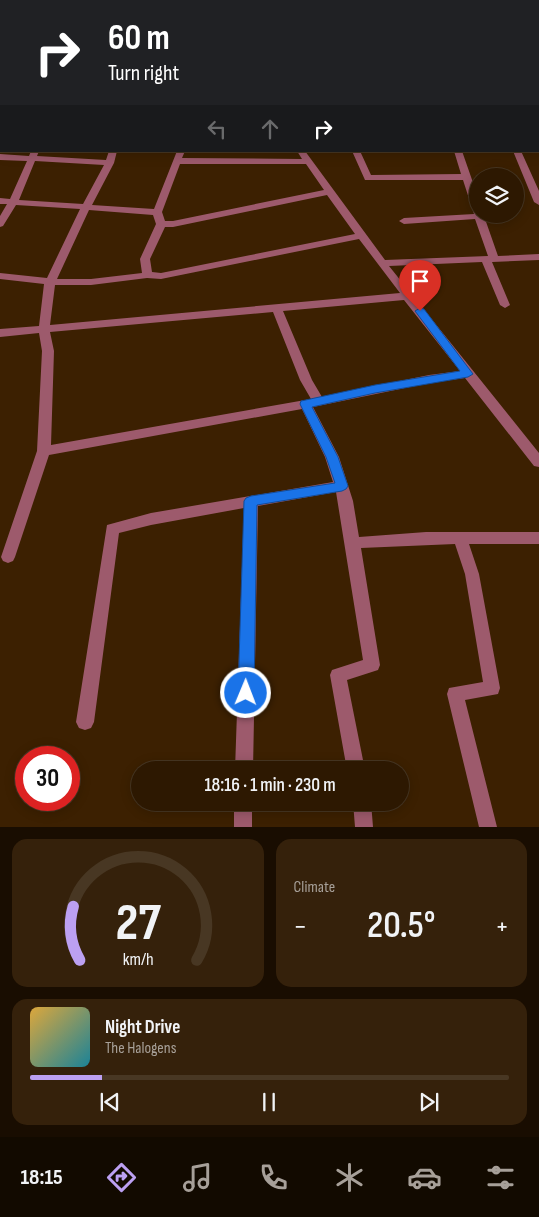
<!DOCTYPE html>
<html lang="en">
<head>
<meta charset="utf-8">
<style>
  body { margin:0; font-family:"Sofia Sans Condensed",sans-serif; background:#35210b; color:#f1f3f6; height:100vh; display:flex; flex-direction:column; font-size:19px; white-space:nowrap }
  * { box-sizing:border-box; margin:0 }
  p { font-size:16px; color:#a7a099 }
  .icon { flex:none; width:28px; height:28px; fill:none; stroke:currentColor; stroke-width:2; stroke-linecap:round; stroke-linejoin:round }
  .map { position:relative; height:827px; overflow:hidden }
  .panel { display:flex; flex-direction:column; gap:12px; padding:12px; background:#190d01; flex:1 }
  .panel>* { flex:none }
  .hud { position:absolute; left:0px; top:0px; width:540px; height:152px; box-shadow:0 2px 12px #0003,0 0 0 1px #483723; background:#202124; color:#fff; overflow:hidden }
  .tools { position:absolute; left:469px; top:168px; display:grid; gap:10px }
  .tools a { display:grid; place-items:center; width:55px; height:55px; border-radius:50%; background:#2d1801; box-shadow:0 2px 12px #0003,0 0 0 1px #483723; font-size:25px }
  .speed { position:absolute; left:15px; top:746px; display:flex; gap:10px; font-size:25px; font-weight:700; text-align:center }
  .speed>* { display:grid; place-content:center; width:65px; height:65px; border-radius:50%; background:#2d1801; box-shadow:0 2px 12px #0003,0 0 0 1px #483723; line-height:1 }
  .speed .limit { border:8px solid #d22; background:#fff; color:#111 }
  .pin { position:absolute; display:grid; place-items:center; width:42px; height:42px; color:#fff; margin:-51px -21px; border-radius:50% 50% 50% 0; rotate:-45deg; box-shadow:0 0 5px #0007 }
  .pin .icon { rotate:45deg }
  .me { position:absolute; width:55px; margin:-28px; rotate:1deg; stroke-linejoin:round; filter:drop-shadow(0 0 4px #0008) }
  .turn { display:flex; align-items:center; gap:18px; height:105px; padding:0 25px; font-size:22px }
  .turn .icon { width:65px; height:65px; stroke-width:2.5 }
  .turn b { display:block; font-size:35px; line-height:42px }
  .lanes { display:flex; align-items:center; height:48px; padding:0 25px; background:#0003; justify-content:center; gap:25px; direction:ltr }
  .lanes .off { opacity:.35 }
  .big { font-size:38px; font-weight:600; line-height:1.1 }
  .panel .card { flex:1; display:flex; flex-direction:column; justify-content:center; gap:8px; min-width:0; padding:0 18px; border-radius:15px; background:#35210b }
  .panel .dial { align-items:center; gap:0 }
  .dial svg { height:130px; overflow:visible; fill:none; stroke:#483723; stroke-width:7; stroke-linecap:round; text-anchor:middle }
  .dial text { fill:#f1f3f6; stroke:none }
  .song { display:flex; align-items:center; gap:15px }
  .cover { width:60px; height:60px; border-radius:8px; background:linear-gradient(135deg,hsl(40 70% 55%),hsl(190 70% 35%)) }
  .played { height:5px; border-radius:2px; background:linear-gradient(90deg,#bca0f2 15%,#483723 15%) }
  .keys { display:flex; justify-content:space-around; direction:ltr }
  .heat { display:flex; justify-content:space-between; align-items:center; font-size:28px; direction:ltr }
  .panel .tiles { flex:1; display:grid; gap:12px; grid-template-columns:1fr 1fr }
  .card:last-child { grid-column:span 2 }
  .trip { position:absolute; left:131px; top:761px; width:278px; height:50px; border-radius:25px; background:#2d1801; box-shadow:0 2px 12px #0003,0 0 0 1px #483723; font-weight:600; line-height:50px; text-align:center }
  .tab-bar { display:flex; height:80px; justify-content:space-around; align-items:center; background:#120a00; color:#a7a099 }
  .tab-bar .icon { width:35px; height:35px }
  .tab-bar .on { color:#bca0f2 }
  .tab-bar b { font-size:22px; color:#f1f3f6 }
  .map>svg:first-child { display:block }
</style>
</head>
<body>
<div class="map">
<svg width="539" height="827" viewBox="0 0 539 827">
  <rect width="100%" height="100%" fill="#3c2001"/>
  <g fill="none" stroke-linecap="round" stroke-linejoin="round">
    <path fill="#9d5a6c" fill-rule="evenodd" d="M195 0H201L202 1H196Z
      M277 0H283L284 1H278Z
      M343 0H349L350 1H344Z
      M31 151H39L37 156 106 160 109 151H117L114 163 92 205 154 209 177 151H185L182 158 302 159 297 151H305L385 260 488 256 475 219 404 224 399 221 404 218 474 214 463 180H365L352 151H360L371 175 461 174 454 151H462L478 197V214H483L484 216 498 256 539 254V260L492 262 510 305 505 308 500 305 482 262 389 266 539 453V467L534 466 465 378 429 383 313 407 339 457 353 501 359 537 426 532H539V544H469L479 574 500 688 498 694 465 700 497 827H479L447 694 449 688 483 682 465 574 455 544 361 548 380 665 378 670 347 680 365 770H347L330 675 332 670 363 660 336 492 258 506 253 770H235L244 508 151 525 119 533 94 722 91 728 85 730 79 728 76 722 107 525 151 513 333 482 325 457 302 409 49 455 15 557 13 561 8 563 3 561 1 557 37 451 42 351 39 333 0 337V329L39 326 44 284 0 279V273L47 278 80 209 16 205 3 226 0 227V216L7 204H0V198L10 199 27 161 0 160V154L29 156ZM35 161 104 165 83 204 19 200ZM180 164H306L324 190 173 221H165L162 212ZM327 195 355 234 161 273 152 272 150 259 165 227H173ZM89 210 153 215 156 224 140 259 142 273 91 279H57ZM359 239 400 293 50 325 55 285H91L147 278 161 279ZM404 300 460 371 429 375 322 397 312 380 283 311ZM273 312 300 380 311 399 51 445 54 351 50 332Z
      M513 151H521L539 191V205L534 202Z
      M234 802H252V827H234Z
      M353 802H371L373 827H355Z"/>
    <path fill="#df7493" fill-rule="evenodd" d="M0 67H1V71H0Z"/>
  </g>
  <path fill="#1a73e8" stroke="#114b97" d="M420 308 424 309 473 374 468 377 375 393 312 407 338 457 348 486 346 489 342 491 257 505 254 693 252 698 246 701 241 698 238 693 244 501 246 498 251 496 335 483 326 457 300 404 301 401 375 385 460 371 415 311Z"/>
</svg>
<div class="tools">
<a><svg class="icon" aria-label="layers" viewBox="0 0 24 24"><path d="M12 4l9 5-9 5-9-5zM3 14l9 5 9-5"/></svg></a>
</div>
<div class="speed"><div class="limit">30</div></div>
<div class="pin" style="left:420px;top:311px;background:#d93025"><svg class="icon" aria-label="arrive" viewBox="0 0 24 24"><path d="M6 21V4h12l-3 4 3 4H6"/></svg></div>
<svg class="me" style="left:246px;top:693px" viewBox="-20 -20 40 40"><circle r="17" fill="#1a73e8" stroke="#fff" stroke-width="3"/><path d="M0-11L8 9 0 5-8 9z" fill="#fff"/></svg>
<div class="trip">18:16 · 1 min · 230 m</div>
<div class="hud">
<div class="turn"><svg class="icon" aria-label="right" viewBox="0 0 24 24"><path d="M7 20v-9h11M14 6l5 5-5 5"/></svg><div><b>60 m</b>Turn right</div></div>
<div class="lanes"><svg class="icon off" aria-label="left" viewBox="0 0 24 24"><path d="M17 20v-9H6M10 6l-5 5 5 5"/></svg><svg class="icon off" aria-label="ahead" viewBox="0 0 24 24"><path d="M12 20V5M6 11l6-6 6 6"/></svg><svg class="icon" aria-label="right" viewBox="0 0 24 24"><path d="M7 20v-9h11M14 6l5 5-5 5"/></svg></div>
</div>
</div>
<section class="panel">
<div class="tiles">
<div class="card dial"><svg viewBox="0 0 100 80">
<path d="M14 69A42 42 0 1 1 86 69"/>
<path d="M14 69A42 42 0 0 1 10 36" stroke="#bca0f2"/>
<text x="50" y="56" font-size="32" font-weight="700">27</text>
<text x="50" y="72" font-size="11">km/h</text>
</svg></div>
<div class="card"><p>Climate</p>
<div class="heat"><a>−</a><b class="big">20.5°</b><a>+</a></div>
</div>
<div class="card">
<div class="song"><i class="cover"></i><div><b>Night Drive</b><p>The Halogens</p></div></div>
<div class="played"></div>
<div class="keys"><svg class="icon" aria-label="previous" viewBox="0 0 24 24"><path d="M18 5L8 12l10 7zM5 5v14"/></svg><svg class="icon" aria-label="pause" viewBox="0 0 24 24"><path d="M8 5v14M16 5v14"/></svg><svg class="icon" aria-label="next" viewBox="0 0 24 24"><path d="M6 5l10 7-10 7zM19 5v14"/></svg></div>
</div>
</div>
</section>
<nav class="tab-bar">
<b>18:15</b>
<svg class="icon on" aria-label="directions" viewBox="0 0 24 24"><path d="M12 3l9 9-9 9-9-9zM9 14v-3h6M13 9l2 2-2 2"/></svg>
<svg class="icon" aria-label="music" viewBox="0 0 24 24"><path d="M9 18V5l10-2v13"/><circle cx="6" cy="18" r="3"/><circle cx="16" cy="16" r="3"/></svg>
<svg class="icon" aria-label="phone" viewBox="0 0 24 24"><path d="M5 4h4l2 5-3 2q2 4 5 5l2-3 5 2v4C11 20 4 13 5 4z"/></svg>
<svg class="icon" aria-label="climate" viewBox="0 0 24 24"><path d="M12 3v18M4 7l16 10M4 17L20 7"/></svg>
<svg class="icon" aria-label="car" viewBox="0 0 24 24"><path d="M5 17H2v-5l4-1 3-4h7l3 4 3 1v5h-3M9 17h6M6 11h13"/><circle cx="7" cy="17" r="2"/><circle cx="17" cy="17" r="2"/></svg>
<svg class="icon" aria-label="filters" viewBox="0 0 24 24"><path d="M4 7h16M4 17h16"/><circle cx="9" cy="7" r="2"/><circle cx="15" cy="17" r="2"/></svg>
</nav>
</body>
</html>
